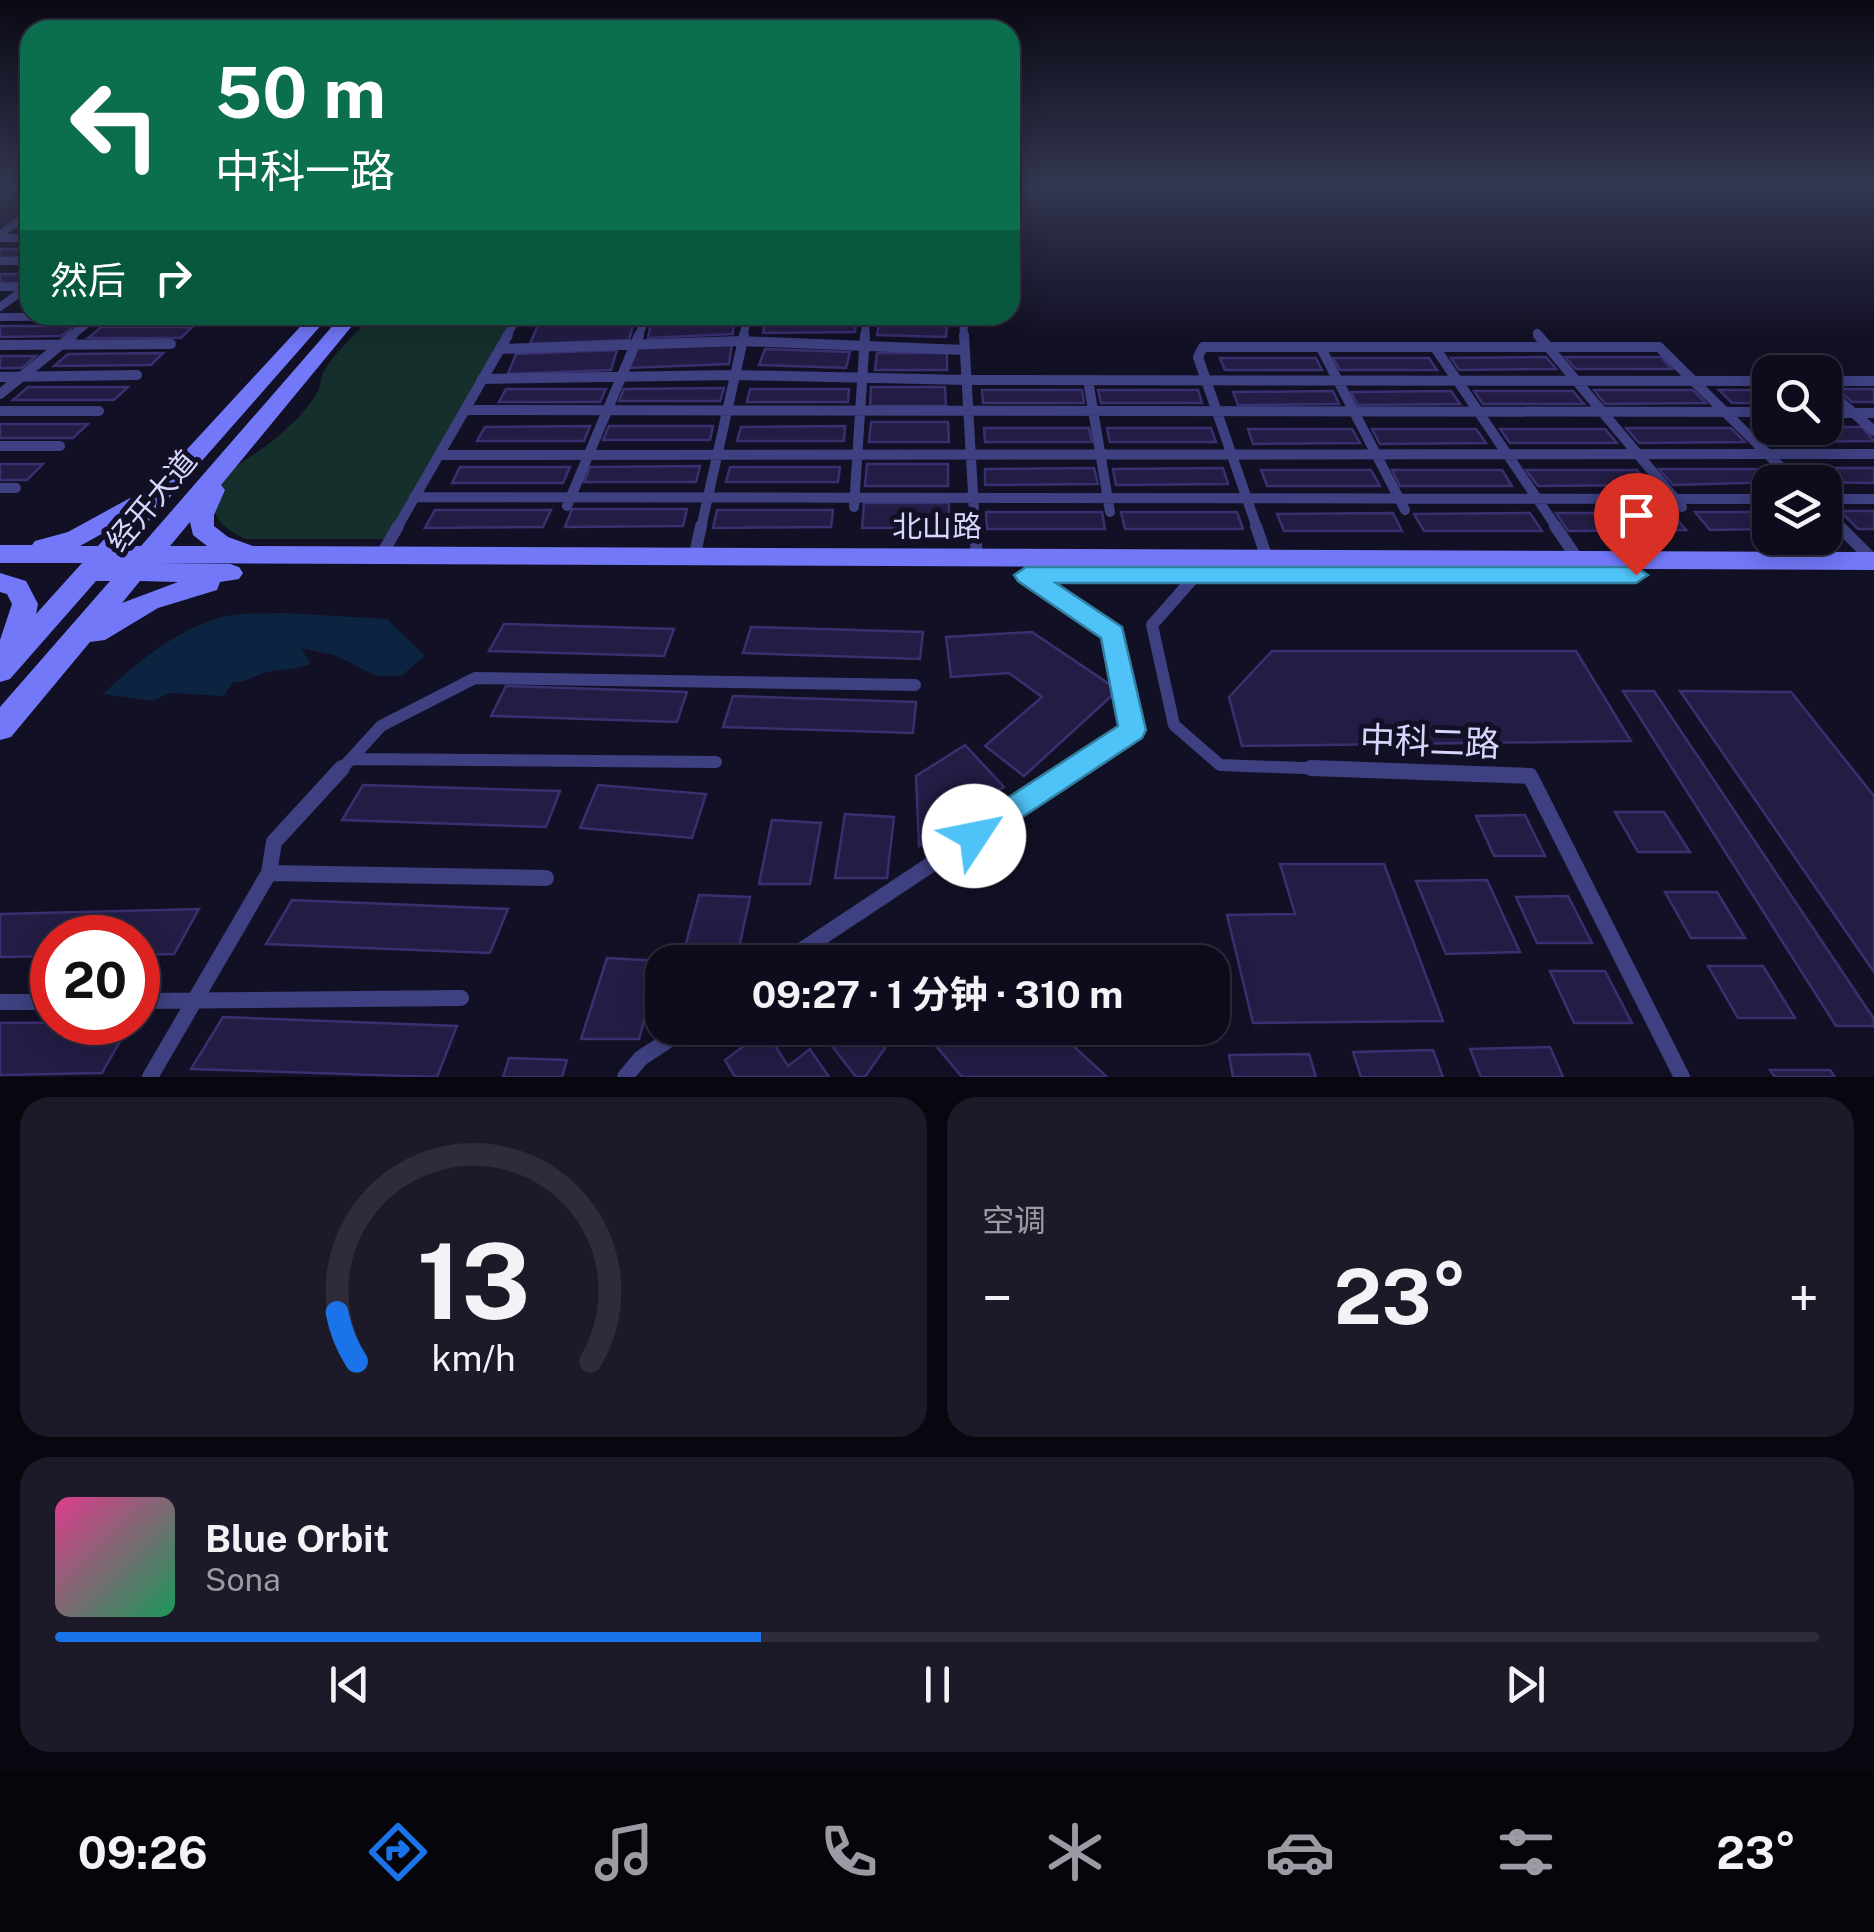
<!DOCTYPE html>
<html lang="zh">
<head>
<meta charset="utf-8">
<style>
  body { margin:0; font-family:"Public Sans","Noto Sans SC",sans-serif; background:#1c1a29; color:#f1f3f6; height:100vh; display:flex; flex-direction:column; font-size:38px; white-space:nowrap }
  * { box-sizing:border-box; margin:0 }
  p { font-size:32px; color:#9b9ba3 }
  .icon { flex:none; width:55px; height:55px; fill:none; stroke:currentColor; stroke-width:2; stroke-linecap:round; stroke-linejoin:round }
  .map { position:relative; height:1077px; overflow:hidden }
  .details { display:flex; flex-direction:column; gap:20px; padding:20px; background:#08070f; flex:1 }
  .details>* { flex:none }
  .hud { position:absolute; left:20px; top:20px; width:1000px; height:305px; border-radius:30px; box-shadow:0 5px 25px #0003,0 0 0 2px #2e2c3b; background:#0b6e4f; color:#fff; overflow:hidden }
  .fabs { position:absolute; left:1752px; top:355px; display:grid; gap:20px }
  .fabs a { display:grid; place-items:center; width:90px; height:90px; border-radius:20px; background:#0e0c1c; box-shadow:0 5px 25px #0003,0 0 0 2px #2e2c3b; font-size:50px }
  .speed { position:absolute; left:30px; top:915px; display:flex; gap:20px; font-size:50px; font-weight:700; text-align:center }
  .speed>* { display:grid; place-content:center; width:130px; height:130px; border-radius:50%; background:#0e0c1c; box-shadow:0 5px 25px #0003,0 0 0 2px #2e2c3b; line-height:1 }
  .speed .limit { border:15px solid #d22; background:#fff; color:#111 }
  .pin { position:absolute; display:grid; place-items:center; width:85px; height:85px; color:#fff; margin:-102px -42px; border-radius:50% 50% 50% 0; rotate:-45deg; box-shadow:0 0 10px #0007 }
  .pin .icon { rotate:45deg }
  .me { position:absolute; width:110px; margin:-55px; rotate:56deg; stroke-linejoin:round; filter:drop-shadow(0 0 8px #0008) }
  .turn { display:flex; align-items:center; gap:35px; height:210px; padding:0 30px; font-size:45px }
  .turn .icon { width:130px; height:130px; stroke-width:2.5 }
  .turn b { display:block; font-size:70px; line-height:85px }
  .then { display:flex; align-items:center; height:95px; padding:0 30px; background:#0003; gap:20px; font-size:38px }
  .big { font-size:75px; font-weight:700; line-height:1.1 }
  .details .tile { flex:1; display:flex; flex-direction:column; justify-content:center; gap:15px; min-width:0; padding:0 35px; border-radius:30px; background:#1c1a29 }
  .details .dial { align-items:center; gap:0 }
  .dial svg { height:260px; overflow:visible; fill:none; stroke:#2e2c3b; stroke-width:7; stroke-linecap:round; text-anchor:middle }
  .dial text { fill:#f1f3f6; stroke:none }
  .song { display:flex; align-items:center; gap:30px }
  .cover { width:120px; height:120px; border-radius:15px; background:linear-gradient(135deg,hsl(330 70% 55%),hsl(150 70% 35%)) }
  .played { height:10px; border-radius:5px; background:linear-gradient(90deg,#1a73e8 40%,#2e2c3b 40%) }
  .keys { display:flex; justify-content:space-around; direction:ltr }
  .heat { display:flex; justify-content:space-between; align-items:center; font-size:55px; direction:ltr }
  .details .tiles { flex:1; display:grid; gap:20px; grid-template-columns:1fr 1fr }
  .tile:last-child { grid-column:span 2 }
  .trip { position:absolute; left:645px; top:945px; width:585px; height:100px; border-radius:30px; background:#0e0c1c; box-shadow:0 5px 25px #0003,0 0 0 2px #2e2c3b; font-weight:700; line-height:100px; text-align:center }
  .menu { display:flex; height:160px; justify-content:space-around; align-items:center; background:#06050b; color:#9b9ba3 }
  .menu .icon { width:70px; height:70px }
  .menu .current { color:#1a73e8 }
  .menu b { font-size:45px; color:#f1f3f6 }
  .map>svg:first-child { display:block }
</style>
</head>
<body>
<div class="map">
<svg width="1874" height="1077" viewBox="0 0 1874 1077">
  <rect width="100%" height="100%" fill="#121025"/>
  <path fill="#142f2c" d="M372 315H517L385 539H245C229 531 211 520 214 500 218 473 247 460 266 446 284 432 309 410 319 389 321 385 320 379 322 375 332 354 357 333 372 315Z"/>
  <path fill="#0d2441" d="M285 613 387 619 425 656 401 676H376L337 656 301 648 311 664C295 670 282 669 267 672 254 675 247 683 233 682L224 696 170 693 152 701 103 694C137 663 176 629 222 617 241 612 265 614 285 613Z"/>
  <path fill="#231d45" stroke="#393070" stroke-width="2.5" d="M0 249H30V257L0 258Z
    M0 274H30V279L24 283H0Z
    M734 319 733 334 648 338 651 323Z
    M880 319 947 322 946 337 877 335Z
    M634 322 629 340 530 344 538 325Z
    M765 322H856L855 332 763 333Z
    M0 326H75L61 336 0 337Z
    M101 327H192L181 338H88Z
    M732 344 729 364 628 368 633 348Z
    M765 349 850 352 846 368 759 365Z
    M617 350 611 370 508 374 516 354Z
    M163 353 151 365 54 366 68 354Z
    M877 353H947V370H875Z
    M0 356H36L22 368H0Z
    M1546 357 1556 369 1459 370 1451 358Z
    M1565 357H1661L1672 369H1576Z
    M1220 358H1316L1322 370H1225Z
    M1333 358H1429L1437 370H1340Z
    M28 387H128L114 400H13Z
    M871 387H945L946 406H870Z
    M724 388 720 401H619L624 389Z
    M506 389H606L600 402H499Z
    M750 389H849L848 402H747Z
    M1837 389H1874V402H1852Z
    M982 390H1082L1084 403H983Z
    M1098 390H1198L1202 403H1101Z
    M1594 390H1693L1706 403 1605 404Z
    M1719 390H1770V403H1732Z
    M1333 391 1339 404 1238 405 1233 392Z
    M1451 391 1460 404 1358 405 1351 392Z
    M1474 391H1573L1584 404H1483Z
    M871 422H948L949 442H869Z
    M0 424H88L73 438H0Z
    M590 426 584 441H477L485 427Z
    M609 426H713L710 440H603Z
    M845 426 844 441H737L741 427Z
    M1757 427H1862L1874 441 1772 442Z
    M984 428H1089L1092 442H985Z
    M1107 428H1211L1216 442H1110Z
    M1626 428H1731L1745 442 1639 443Z
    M1248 429H1352L1360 443 1253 444Z
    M1372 429H1476L1486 443 1380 444Z
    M1500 429H1605L1617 443H1510Z
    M0 464H43L27 480H0Z
    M867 464H948V486H865Z
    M700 466 696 482H584L590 467Z
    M460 467H570L563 483H452Z
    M730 467H840L838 482H726Z
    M1094 468 1098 484 985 485V469Z
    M1223 468 1228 484 1116 485 1113 469Z
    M1797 468H1874V483L1812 482Z
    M1659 469H1769L1782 482 1673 485Z
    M1261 470H1371L1380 486H1267Z
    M1392 470H1502L1512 486H1400Z
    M1526 470H1637L1650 485 1538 486Z
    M864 503H949V528H862Z
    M572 509H687L683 526 565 527Z
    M435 510H551L543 527 425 528Z
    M717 510H833L831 527 713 528Z
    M1840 511H1874V529H1858Z
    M986 512H1102L1105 529H987Z
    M1121 512H1237L1243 529H1125Z
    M1695 512H1770V529L1710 530Z
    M1393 513 1402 531H1284L1277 514Z
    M1530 513 1542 531H1424L1414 514Z
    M1556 513H1672L1686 530 1568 531Z
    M504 624 674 629 664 656 489 651Z
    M751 627 923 632 920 659 743 653Z
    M1032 632 1118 690 1024 776 985 746 1042 697 1009 673 951 677 946 637Z
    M1272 651H1576L1631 741 1242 746 1229 697Z
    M506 686 687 692 677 722 491 716Z
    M1623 691H1654L1874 1019V1026H1836Z
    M1680 691 1791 692 1874 796V972Z
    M733 696 916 702 913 733 723 727Z
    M965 745 1004 787 919 846 916 776Z
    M363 785 560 791 546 827 342 820Z
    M598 785 706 794 692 838 580 828Z
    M1615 812H1664L1690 852H1638Z
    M845 814 894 817 887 878H835Z
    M1525 815 1545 856H1494L1476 816Z
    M772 820 821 823 810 884H759Z
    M1280 864H1384L1443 1021 1253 1023 1227 915 1295 914Z
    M1487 880 1520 952 1446 954 1416 881Z
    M1665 892H1717L1745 938H1691Z
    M699 895 750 897 736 962H681Z
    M1568 896 1592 943H1537L1516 897Z
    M292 900 508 909 490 953 266 944Z
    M199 909 174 954 138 955V938H52V956L0 957V914Z
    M607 958 661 961 639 1039H581Z
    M1708 966H1763L1795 1018H1738Z
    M1550 971H1605L1632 1023H1574Z
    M223 1017 457 1026 437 1077 191 1069Z
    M131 1022 102 1073 0 1075V1023Z
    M818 1028H885V1048L865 1077H856Z
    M921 1028H1054L1107 1077H962Z
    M765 1030 788 1066 810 1049 829 1077H735L725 1060Z
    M1550 1047 1563 1077H1481L1470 1049Z
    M1433 1050 1443 1077H1361L1353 1052Z
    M1309 1054 1316 1077H1233L1229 1055Z
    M509 1058 567 1060 562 1077H503Z
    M1770 1070H1830L1835 1077H1775Z"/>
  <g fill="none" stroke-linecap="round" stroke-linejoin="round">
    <path stroke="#3e4081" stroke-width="8" d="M0 234 22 219
      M0 238H30
      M0 261H30
      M0 287H26
      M0 307 30 285
      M805 315 963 318
      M963 315 964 337
      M0 317 203 316
      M515 322 715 315
      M1537 333 1540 337
      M70 337 94 318
      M506 337 519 315
      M638 337 647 315
      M743 337 748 315
      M865 337 866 315"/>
    <path stroke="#3e4081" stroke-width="10" d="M964 335 975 528
      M1538 335 1682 507
      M0 345 171 344
      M1321 348 1405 510
      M500 349 742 341 965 350
      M1436 349 1557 528
      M0 377 137 375
      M482 379 734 375 967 380 1770 381
      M1088 380 1110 512
      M1825 381H1874
      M1825 388 1874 431
      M0 394 73 335
      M465 410 1770 412
      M0 411H99
      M1825 413H1874
      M0 446H60
      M439 455 1874 454
      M0 488H16
      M414 497 1770 499
      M1825 499H1874
      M567 506 639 335
      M854 507 865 335
      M1825 512 1841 528
      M397 528 508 335
      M701 528 744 335
      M1257 528 1198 357 1203 347H1659L1796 482"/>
    <path stroke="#3e4081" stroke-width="12" d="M975 526 977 559
      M1256 526 1268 561
      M1555 526 1579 561
      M1839 526 1874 561
      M381 556 398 526
      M694 558 701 526
      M1026 575 1113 633 1133 730 1072 771
      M1196 575 1152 625 1174 725 1220 765 1381 771
      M351 759 716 762
      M340 771 381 726 475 678 915 685"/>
    <path stroke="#3e4081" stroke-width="16" d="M1311 768 1530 776 1682 1077
      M269 873 546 878
      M784 962 1076 768
      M138 1001 461 998
      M0 1002H52
      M150 1077 269 873 274 842 342 768
      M625 1077 641 1058 687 1028"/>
    <path fill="#7278f8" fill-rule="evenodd" d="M311 315H330L127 546H141L342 315H361L221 485 225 490 214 515V526L228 537 253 546 1874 552V570L155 563 230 564 239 567 243 573 239 579 220 582 217 590 158 608 105 640 90 642 11 737 0 740V707L110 581H96L10 679 0 682V640L12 604 7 594 0 592V573L26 581 38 604 36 614 82 563H0V545H32L35 541 68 532 130 498 143 497ZM190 522 193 535 207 546H170ZM116 526 98 546H80ZM140 581 178 582 122 603Z"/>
  </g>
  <linearGradient id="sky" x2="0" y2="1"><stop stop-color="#0a0914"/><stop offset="0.55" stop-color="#333751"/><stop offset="1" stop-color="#333751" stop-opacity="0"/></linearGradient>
  <rect width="1874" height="336" fill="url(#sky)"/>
  <path fill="#4fc3f7" stroke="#337fa1" stroke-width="2.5" d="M1026 567H1636L1648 575 1636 583H1056L1122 627 1146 730 1142 738 974 849 964 845 959 836 964 826 1118 726 1101 638 1018 581 1014 575Z"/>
  <g text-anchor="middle" stroke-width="10" stroke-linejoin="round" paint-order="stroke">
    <g font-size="30" fill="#d8d6fd" stroke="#121025">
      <text transform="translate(152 501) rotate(-50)" y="10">经开大道</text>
      <text x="937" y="537">北山路</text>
    </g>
    <g font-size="35" fill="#d8d6fd" stroke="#121025">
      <text transform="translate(1430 742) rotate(2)" y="12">中科二路</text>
    </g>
  </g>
</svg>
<div class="fabs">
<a><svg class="icon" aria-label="search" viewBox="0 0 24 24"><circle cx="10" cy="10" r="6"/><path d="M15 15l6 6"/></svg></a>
<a><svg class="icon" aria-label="layers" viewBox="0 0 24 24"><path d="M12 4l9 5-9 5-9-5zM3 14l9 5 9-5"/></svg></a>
</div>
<div class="speed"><div class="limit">20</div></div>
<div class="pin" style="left:1636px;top:575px;background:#d93025"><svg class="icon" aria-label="arrive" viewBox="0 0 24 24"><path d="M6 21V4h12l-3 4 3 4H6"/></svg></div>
<svg class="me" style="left:974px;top:836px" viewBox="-20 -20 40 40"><circle r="19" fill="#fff"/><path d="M0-13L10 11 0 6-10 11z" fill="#4fc3f7"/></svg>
<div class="trip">09:27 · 1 分钟 · 310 m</div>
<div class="hud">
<div class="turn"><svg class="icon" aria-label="left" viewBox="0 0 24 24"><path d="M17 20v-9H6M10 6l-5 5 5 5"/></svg><div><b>50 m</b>中科一路</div></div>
<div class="then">然后<svg class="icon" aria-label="right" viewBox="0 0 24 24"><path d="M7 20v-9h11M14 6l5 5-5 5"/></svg></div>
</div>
</div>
<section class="details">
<div class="tiles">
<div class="tile dial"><svg viewBox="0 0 100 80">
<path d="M14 69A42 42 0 1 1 86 69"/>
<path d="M14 69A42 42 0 0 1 8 54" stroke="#1a73e8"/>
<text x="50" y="56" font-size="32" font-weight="700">13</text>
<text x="50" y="72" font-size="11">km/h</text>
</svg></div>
<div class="tile"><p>空调</p>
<div class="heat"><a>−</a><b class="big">23°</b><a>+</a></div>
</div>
<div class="tile">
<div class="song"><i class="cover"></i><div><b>Blue Orbit</b><p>Sona</p></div></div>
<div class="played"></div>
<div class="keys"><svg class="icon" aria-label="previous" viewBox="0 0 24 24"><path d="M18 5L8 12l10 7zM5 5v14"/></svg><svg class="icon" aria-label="pause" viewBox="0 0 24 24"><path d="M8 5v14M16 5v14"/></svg><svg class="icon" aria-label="next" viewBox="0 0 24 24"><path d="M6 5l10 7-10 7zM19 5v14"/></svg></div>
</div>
</div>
</section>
<nav class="menu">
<b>09:26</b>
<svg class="icon current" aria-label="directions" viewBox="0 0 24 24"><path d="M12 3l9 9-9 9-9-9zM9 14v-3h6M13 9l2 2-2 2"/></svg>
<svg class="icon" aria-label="music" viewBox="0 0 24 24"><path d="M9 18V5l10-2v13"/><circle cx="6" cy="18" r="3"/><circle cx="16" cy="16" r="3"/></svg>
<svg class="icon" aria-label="phone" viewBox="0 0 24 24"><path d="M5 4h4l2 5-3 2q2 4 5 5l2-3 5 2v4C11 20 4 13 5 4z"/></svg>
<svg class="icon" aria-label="climate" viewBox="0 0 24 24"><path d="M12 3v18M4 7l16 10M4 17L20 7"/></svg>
<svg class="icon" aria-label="car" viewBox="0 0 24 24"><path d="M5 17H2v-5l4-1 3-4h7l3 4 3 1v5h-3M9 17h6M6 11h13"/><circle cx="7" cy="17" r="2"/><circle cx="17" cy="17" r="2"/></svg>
<svg class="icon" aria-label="filters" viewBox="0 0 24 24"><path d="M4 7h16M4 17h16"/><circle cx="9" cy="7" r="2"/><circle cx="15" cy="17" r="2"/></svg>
<b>23°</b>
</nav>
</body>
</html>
